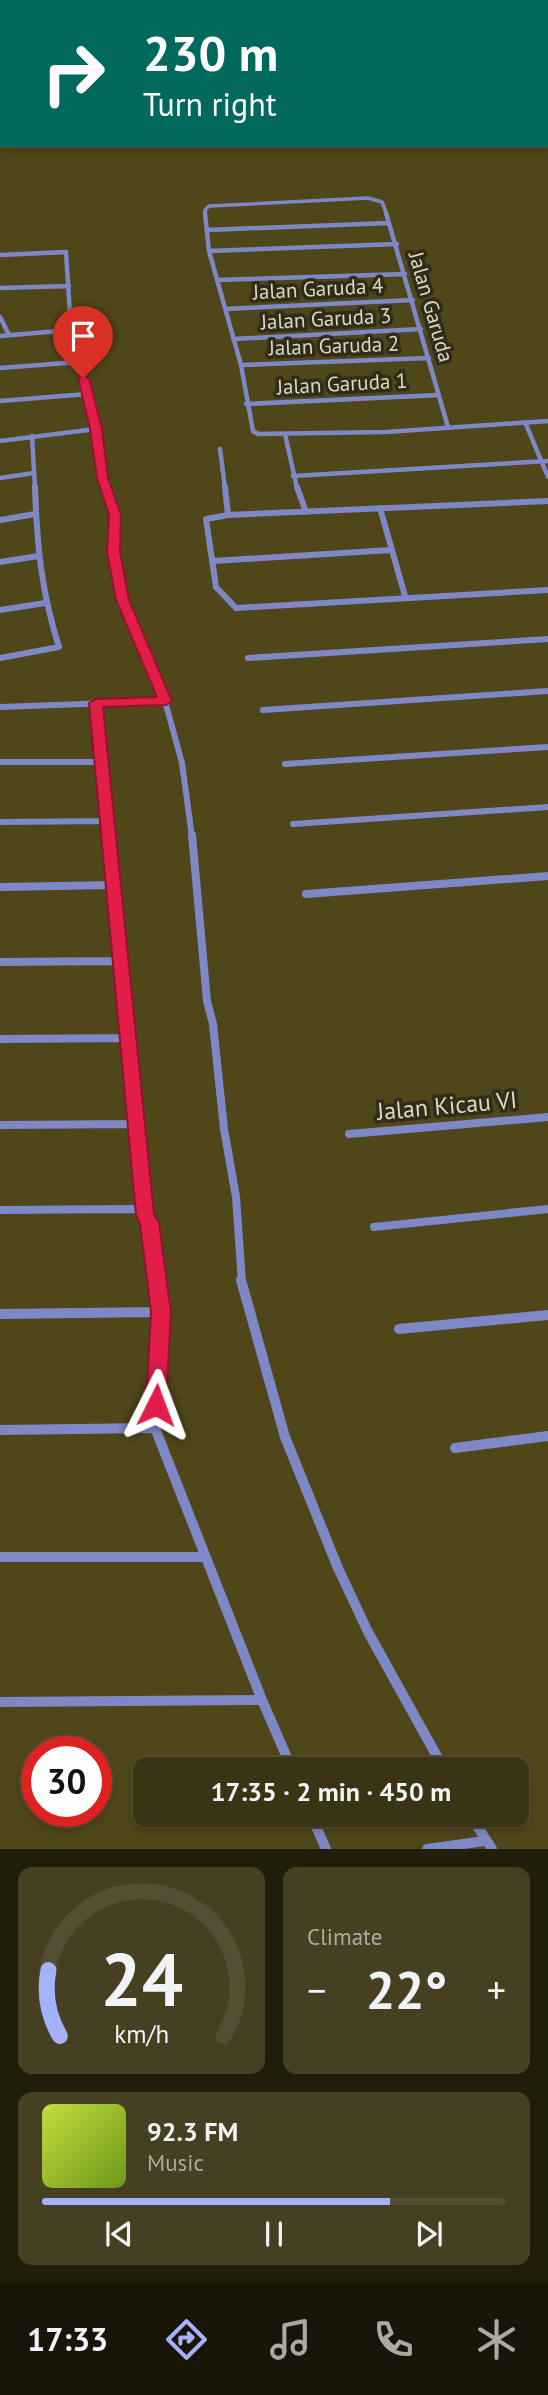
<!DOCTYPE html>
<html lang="en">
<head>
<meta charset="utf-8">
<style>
  body { margin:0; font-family:"PT Sans",sans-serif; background:#463f22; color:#f1f3f6; height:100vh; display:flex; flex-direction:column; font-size:26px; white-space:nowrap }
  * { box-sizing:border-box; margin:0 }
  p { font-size:23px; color:#acaaa0 }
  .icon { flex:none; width:38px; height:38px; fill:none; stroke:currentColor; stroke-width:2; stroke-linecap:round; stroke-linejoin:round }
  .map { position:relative; height:1849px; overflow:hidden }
  .sheet { display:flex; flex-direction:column; gap:18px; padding:18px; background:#201d0b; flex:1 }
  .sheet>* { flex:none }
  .hud { position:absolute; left:0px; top:0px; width:550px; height:147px; box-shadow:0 4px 10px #0003,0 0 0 2px #544f34; background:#00695c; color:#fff; overflow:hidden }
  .speed { position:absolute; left:21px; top:1736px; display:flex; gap:14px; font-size:35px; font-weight:700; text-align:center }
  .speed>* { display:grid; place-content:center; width:91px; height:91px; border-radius:50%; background:#3b3414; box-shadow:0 4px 10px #0003,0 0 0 2px #544f34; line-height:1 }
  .speed .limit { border:10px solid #d22; background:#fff; color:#111 }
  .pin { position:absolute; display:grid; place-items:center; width:60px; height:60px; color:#fff; margin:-72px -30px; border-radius:50% 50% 50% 0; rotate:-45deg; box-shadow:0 0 7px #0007 }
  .pin .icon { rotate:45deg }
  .me { position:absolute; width:77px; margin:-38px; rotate:3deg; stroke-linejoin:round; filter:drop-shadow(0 0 5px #0008) }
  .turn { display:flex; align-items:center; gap:24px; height:147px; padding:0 28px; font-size:32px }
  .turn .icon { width:91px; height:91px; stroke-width:2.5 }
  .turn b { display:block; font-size:49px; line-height:60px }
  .big { font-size:52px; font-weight:600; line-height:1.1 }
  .sheet .card { flex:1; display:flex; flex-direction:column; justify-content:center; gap:10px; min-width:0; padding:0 24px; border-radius:14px; background:#463f22 }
  .sheet .dial { align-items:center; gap:0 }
  .dial svg { height:182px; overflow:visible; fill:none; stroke:#544f34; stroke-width:7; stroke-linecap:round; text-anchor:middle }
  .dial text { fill:#f1f3f6; stroke:none }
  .song { display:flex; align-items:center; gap:21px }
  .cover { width:84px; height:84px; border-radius:10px; background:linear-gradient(135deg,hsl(70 70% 55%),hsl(80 70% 35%)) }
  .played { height:7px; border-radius:4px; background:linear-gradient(90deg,#a6b1fc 75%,#544f34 75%) }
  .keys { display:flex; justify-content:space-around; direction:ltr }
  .heat { display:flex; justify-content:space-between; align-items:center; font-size:38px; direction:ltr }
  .sheet .tiles { flex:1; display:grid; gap:18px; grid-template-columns:1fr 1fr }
  .card:last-child { grid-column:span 2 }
  .trip { position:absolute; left:133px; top:1757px; width:396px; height:70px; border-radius:14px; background:#3b3414; box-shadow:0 4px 10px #0003,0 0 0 2px #544f34; font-weight:600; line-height:70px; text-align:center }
  .menu { display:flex; height:112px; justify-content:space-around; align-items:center; background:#181508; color:#acaaa0 }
  .menu .icon { width:49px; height:49px }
  .menu .current { color:#a6b1fc }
  .menu b { font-size:32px; color:#f1f3f6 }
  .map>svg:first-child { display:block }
</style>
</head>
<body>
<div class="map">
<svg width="548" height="1849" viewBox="0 0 548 1849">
  <rect width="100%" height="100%" fill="#4f461a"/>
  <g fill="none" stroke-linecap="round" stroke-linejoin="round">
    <path stroke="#7f88c6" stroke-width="3.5" d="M205 215V210L209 206 368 198 382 202 387 215"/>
    <path stroke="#7f88c6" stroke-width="4.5" d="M205 213 209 251 241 365 253 431 258 434 386 432 548 421
      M386 213 448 427
      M207 230 389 223
      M209 251 397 244
      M0 255 66 252 71 330 96 429 106 488
      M217 280 405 274
      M0 288 69 286
      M225 309 413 300
      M0 317 9 335
      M0 336 71 330
      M233 339 421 329
      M241 365 429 358
      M0 368 79 362
      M0 401 87 394
      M246 404 439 395
      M525 422 548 477
      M285 434 297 488
      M32 436 35 488
      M0 441 96 429
      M220 449 225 488
      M293 476 548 461
      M0 478 34 473"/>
    <path stroke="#7f88c6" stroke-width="6" d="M105 487 115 515 114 553 123 600 165 701 182 763 192 837
      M225 487 228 515
      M297 487 306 512
      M548 501 228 515 206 519 216 587 236 608 548 590
      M380 508 405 596
      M0 520 35 514
      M213 561 391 550
      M0 562 38 556
      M0 610 45 603
      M0 658 59 647C41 590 37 546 35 487
      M248 658 548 639
      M96 703 109 837
      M0 707 165 701
      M263 710 548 691
      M0 762H101
      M285 764 548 747
      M0 822 107 821
      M293 824 548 807"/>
    <path stroke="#7f88c6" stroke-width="8" d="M109 835 145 1215
      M192 835 207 1001 213 1024 224 1129 236 1197 242 1282
      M0 887 113 885
      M306 894 548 876
      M0 962 121 961
      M0 1039 128 1038
      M0 1125 136 1124
      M349 1134 548 1117
      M0 1210 136 1209 145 1215 150 1223 157 1282
      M374 1227 548 1209"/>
    <path stroke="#7f88c6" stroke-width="10" d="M157 1280 161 1312 155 1428 262 1700 292 1769
      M241 1280 285 1437 338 1568 368 1632 444 1769
      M0 1314 161 1312
      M399 1329 548 1315
      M0 1430 155 1428
      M455 1448 548 1436
      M0 1557H205
      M0 1702 262 1700
      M311 1815 326 1849
      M470 1815 492 1849
      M427 1849 485 1841"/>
  </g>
  <path fill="#e11d48" stroke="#92132f" stroke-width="2" d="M83 374 89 378 102 429 108 478 121 515 120 552 129 600 172 701 166 705 103 707 154 1214 159 1223 171 1312 166 1405 163 1412 156 1415 149 1412 146 1405 151 1312 140 1224 136 1215 89 703 96 699 157 697 116 600 107 552 109 515 97 478 90 429 78 378Z"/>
  <g text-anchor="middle" stroke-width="7" stroke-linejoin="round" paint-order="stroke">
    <g font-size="21" fill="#ddd8c0" stroke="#312c1a">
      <text transform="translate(318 289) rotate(-3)" y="7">Jalan Garuda 4</text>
      <text transform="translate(431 307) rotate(74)" y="7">Jalan Garuda</text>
      <text transform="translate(326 319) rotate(-3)" y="7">Jalan Garuda 3</text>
      <text transform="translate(334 346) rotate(-2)" y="7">Jalan Garuda 2</text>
      <text transform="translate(342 384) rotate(-3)" y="7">Jalan Garuda 1</text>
    </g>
    <g font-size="24" fill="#ddd8c0" stroke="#312c1a">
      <text transform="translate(447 1106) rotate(-5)" y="8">Jalan Kicau VI</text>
    </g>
  </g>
</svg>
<div class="speed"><div class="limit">30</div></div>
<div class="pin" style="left:83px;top:378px;background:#d93025"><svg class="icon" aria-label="arrive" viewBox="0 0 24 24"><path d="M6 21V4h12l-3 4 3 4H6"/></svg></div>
<svg class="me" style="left:156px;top:1405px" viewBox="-20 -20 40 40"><path d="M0-17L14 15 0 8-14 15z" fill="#e11d48" stroke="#fff" stroke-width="4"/></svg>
<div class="trip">17:35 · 2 min · 450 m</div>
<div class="hud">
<div class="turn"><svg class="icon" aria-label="right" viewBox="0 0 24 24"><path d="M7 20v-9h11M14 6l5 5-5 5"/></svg><div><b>230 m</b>Turn right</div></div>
</div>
</div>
<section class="sheet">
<div class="tiles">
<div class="card dial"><svg viewBox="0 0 100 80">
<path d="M14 69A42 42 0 1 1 86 69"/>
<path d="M14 69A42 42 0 0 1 9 40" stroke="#a6b1fc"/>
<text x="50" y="56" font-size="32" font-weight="700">24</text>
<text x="50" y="72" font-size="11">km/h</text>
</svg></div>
<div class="card"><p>Climate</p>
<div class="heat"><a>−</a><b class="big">22°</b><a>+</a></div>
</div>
<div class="card">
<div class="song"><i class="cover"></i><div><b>92.3 FM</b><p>Music</p></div></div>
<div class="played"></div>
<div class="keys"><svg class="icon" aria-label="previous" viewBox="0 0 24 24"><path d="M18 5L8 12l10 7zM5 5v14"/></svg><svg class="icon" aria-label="pause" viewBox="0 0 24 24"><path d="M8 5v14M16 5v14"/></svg><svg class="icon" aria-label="next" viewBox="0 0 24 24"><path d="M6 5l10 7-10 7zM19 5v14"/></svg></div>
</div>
</div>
</section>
<nav class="menu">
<b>17:33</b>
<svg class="icon current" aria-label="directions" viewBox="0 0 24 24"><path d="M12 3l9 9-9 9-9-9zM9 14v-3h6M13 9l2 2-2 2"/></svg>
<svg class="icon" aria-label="music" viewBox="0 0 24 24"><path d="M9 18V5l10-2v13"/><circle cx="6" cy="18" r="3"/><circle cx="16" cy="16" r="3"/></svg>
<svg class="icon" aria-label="phone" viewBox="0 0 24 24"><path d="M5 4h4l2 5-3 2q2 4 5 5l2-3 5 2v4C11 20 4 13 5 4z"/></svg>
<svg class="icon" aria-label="climate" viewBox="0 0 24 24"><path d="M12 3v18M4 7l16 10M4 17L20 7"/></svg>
</nav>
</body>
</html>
